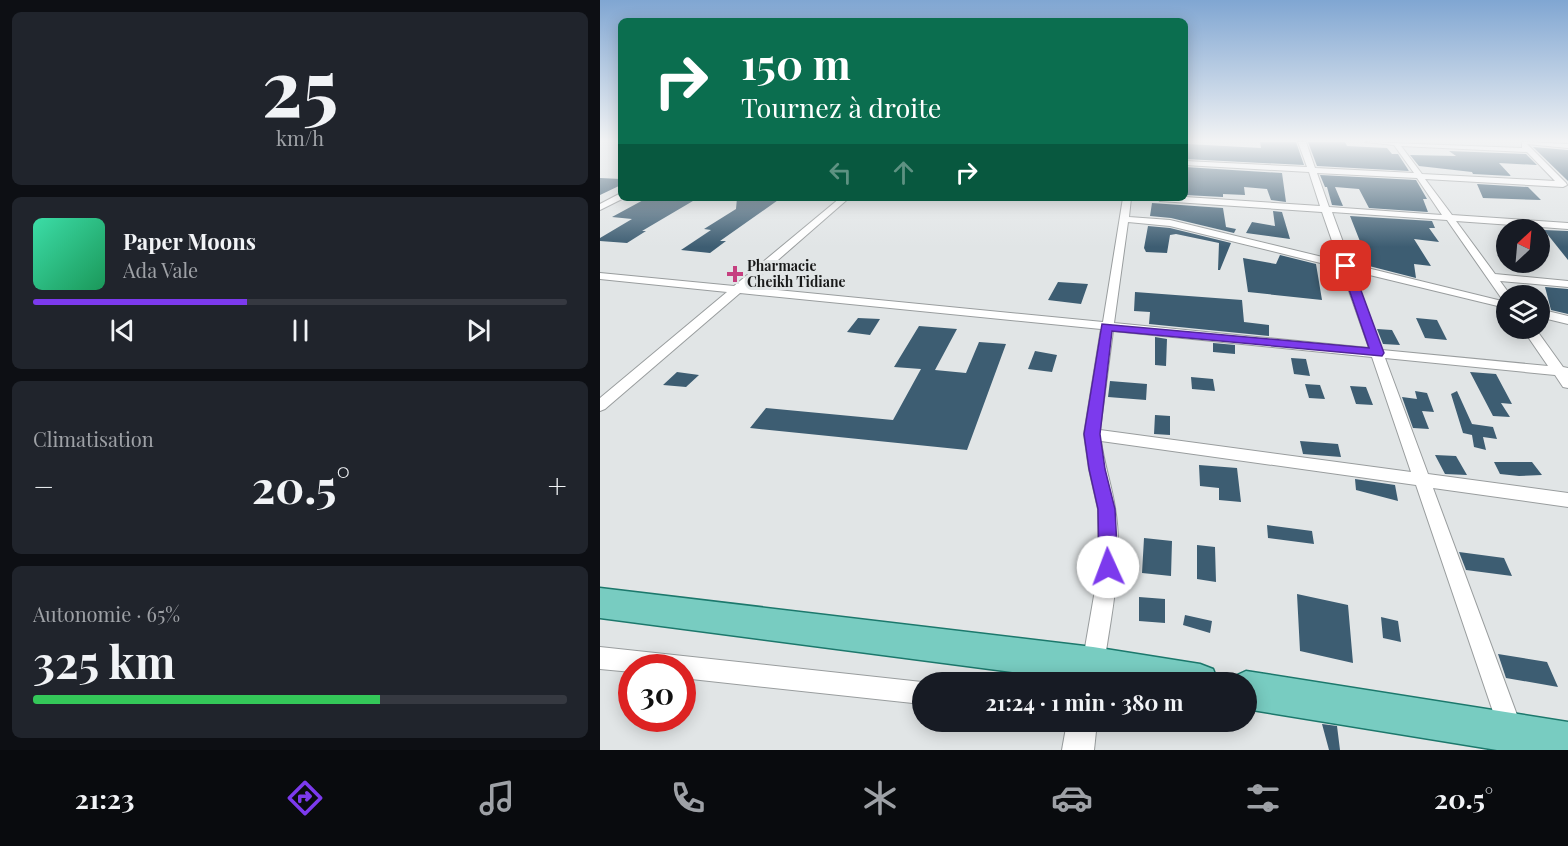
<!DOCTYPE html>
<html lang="fr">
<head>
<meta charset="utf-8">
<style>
  body { margin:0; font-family:"Playfair Display",serif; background:#20242c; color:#f1f3f6; height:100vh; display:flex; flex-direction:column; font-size:22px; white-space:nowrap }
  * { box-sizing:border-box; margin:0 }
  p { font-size:20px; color:#9ea1a6 }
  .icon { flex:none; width:33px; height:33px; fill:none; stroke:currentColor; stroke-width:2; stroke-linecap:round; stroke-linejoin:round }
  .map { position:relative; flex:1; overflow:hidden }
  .panel { display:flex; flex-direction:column; gap:12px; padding:12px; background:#0d0f14; width:600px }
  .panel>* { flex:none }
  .guide { position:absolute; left:18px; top:18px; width:570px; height:183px; border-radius:9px; box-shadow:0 3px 15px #0003; background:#0b6e4f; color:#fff; overflow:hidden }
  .needle { width:39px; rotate:26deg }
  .buttons { position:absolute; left:896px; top:219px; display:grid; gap:12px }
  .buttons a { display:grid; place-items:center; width:54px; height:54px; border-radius:50%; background:#171b24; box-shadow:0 3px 15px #0003; font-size:30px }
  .speed { position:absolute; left:18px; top:654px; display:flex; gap:12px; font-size:30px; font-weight:700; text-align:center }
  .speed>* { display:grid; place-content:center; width:78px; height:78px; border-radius:50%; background:#171b24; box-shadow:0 3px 15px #0003; line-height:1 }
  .speed .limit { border:9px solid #d22; background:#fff; color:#111 }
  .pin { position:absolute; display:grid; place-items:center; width:51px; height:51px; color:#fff; margin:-26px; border-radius:12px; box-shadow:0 3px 9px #0006 }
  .me { position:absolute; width:66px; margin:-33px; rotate:358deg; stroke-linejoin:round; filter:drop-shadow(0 0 4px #0008) }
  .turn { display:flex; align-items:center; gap:21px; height:126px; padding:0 24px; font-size:27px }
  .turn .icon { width:78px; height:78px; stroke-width:2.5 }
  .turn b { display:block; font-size:42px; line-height:51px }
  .lanes { display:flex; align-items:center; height:57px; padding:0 24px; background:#0003; justify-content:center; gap:30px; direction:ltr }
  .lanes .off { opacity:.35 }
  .big { font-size:45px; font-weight:700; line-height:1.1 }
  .panel .card { flex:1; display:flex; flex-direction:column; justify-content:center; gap:9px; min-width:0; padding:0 21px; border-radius:9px; background:#20242c }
  .panel .dial { align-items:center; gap:0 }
  .dial b { font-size:78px; line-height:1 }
  .song { display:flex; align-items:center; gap:18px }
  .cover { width:72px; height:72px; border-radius:9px; background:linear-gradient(135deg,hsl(160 70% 55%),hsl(150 70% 35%)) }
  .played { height:6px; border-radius:3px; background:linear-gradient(90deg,#7c3aed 40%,#363941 40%) }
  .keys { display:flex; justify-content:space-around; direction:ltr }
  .heat { display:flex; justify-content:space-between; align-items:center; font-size:33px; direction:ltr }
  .charge { height:9px; border-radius:4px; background:linear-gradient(90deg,#34c759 65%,#363941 0) }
  .trip { position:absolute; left:312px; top:672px; width:345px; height:60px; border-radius:30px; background:#171b24; box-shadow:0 3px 15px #0003; font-weight:700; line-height:60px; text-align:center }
  .menu { display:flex; height:96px; justify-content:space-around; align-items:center; background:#090b0e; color:#9ea1a6 }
  .menu .icon { width:42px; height:42px }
  .menu .current { color:#7c3aed }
  .menu b { font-size:27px; color:#f1f3f6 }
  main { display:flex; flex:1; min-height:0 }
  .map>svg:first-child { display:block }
</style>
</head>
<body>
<main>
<section class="panel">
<div class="card dial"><b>25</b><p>km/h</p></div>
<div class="card">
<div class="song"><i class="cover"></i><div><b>Paper Moons</b><p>Ada Vale</p></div></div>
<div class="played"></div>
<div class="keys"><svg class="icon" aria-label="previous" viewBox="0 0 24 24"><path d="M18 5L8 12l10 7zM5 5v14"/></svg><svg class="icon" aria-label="pause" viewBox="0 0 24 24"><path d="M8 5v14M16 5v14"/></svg><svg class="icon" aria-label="next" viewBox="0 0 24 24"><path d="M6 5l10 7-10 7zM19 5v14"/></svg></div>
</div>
<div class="card"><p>Climatisation</p>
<div class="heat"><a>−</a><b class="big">20.5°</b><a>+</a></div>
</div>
<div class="card"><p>Autonomie · 65%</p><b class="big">325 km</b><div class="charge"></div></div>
</section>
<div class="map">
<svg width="968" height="750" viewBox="0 0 968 750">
  <rect width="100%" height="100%" fill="#e1e5e6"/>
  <path fill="#3d5d72" d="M660 142H696L704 165 585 159 588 144 661 148Z
    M708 142H745L747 146 787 148 792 154H798L809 171 717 166Z
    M933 147 968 150V182V181Z
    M849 151 926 154 937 165 899 163 911 176 873 174 872 172 819 166 810 155 856 156Z
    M585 167 682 173 686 202 671 200 667 189 644 187 645 195 623 194V197L585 195Z
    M720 175 816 180 827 199H823L828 212 769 208 759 189 735 187 743 206 732 205 727 187H725Z
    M0 178 21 179V185L0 195Z
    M877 184 928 187 941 200 883 198Z
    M47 198H98L42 231H46L27 243 0 241V238L32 219 12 217Z
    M137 198H181L120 241H126L110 253 81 250 111 230 104 229 136 209Z
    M552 203 623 208 626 227 636 229 634 233 571 218 550 216Z
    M673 211 682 212 690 239 646 233 652 222 675 226Z
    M750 216 832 221 835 228H829L839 242 814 239 831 266 814 264 816 278 769 266 766 260 755 259 752 248 763 249Z
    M548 226 570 228 631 243 620 270H618L619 243 576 234 570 235 567 253 546 252 544 248Z
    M944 230 968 231V260Z
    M680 255 716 264 722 300 648 292 643 258 676 264Z
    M458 282 488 284 481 304 448 300Z
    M945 287 968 289V314L951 310Z
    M535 292 642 300 644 322 669 325V336L549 324 550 312 534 311Z
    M258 318 280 319 270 335 247 332Z
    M816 318 837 320 847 340 825 338Z
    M319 326 357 329 335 370 366 373 379 342 406 344 367 450 150 428 166 408 293 420 321 369 294 367Z
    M777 329 792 330 800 345 783 344Z
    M555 337 567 339 566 366 555 365Z
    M613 343 635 345V354L613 352Z
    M435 351 457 355 452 372 428 369Z
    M691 358 706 359 710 376 694 374Z
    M77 372 99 375 86 387 63 385Z
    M870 372 896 374 912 404 901 403 910 417 893 416Z
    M591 377 613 379 615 391 592 389Z
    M510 381 547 384 546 400 508 397Z
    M705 384 720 385 725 399 709 398Z
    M750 386 766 387 773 405 756 404Z
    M815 391 827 393 834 412 822 411 829 429 813 428 802 397 817 399Z
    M857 391 872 424 893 427 897 439 883 437 886 450 874 447 872 435 863 433 851 394Z
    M555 415 570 416V435L554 434Z
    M700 441 738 444 741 457 703 454Z
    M835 455 856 456 867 475 845 474Z
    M894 462H932L942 475 919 476 900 474Z
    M599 465 637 468 641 502 619 500V488L600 486Z
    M755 479 795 485 798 501 756 490Z
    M667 525 712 531 714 544 668 538Z
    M544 538 572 541 571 576 542 573Z
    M597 545 615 547 616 582 597 579Z
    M859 552 904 558 912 576 866 570Z
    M697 594 748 605 753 663 700 651Z
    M539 597 565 599V623L539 621Z
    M585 615 612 621 610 633 583 625Z
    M781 617 798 621 801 642 783 638Z
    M898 654 947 662 958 687 906 678Z
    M722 724 737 726 740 750H729Z"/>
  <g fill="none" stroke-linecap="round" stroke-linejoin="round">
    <g stroke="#999d9e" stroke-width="2">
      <path id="minor" d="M698 142H706L715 168 814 173 794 145 765 142 922 148V142L968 144V148L927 144 966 183 967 185 963 187 825 179 852 215 968 223V229L856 221 895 274 968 281V287L900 281 911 296H906V300L902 299 847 220 732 212 751 264 906 302V308L753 271 782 350 948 366 922 328H935L963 367 968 368V388L963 387 955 375 785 358 828 474 968 493V507L833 488 930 750H906L816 485 501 441C504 464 512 486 515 508 524 560 511 614 504 665L501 673 493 676 485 673 482 665 499 567 498 509 489 469 484 434 501 329 140 293 5 409 0 411V398L127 292 0 279V273L134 286 240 198H249L147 287 503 322 523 198H531L529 217 570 220 739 261 722 212 560 201 556 198 585 197 720 206 709 172 585 165V161L707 167ZM801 146 927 152 955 181 822 174ZM717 173 817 178 842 215 729 207ZM528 222 570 226 741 268 769 348 514 323ZM513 331 772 357 811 472 500 430Z
        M21 193V198H24L0 210V204Z
        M939 309 968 316V324L939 317Z
        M0 647 322 682V704L82 678V668H32V672L0 669Z"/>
    </g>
    <g stroke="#999d9e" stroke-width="2">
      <path id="tertiary" d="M467 722H497L494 750H462Z"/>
    </g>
    <g stroke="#1c786c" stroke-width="3">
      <path id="primary" d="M0 588 493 647 600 664 613 669 618 682H489L0 618Z
        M646 671 968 722V750H897L646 709V682H631L633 677Z"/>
    </g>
    <use href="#minor" fill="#fff" fill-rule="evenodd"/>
    <use href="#tertiary" fill="#fff" fill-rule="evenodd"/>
    <use href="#primary" fill="#78ccc1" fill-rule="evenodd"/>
  </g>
  <linearGradient id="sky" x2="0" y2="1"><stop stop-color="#80a6d2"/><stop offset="0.57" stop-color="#f2f3f4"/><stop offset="1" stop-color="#f2f3f4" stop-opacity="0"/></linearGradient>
  <rect width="968" height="247" fill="url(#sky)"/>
  <path fill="#7c3aed" stroke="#51269a" stroke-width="1.5" d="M746 262 752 266 784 353 782 356 512 331 500 434 505 469 515 509 518 567 515 573 508 576 502 573 499 567 498 509 489 469 484 434 502 324 769 348 741 266Z"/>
  <path fill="#c53f7f" stroke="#e1e5e6" stroke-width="2" d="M132 265h6v6h6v6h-6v6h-6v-6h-6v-6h6z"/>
  <g text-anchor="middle" stroke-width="6" stroke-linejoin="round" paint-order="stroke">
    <g font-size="14" font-weight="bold" fill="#191a1a" stroke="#e1e5e6" text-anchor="start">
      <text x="147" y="271">Pharmacie<tspan x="147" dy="16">Cheikh Tidiane</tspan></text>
    </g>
  </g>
</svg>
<div class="buttons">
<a><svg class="needle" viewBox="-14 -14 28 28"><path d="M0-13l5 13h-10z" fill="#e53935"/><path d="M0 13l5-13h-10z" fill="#9ea1a6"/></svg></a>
<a><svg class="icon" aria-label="layers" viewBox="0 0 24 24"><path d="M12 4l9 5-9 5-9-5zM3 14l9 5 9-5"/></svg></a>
</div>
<div class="speed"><div class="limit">30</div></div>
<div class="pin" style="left:746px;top:266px;background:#d93025"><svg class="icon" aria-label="arrive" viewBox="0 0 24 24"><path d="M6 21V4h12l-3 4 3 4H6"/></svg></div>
<svg class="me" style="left:508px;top:567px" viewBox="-20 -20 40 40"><circle r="19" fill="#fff"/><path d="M0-13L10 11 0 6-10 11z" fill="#7c3aed"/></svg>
<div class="trip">21:24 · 1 min · 380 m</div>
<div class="guide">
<div class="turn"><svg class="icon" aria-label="right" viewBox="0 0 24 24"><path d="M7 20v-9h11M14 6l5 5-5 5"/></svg><div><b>150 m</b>Tournez à droite</div></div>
<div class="lanes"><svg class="icon off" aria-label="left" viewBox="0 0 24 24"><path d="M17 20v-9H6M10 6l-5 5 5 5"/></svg><svg class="icon off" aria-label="ahead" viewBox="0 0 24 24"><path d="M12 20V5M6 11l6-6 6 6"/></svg><svg class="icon" aria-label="right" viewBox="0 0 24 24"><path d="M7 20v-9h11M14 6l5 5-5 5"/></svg></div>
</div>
</div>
</main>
<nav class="menu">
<b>21:23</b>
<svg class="icon current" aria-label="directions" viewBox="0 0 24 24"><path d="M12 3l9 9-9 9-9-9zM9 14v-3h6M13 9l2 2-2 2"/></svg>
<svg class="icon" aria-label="music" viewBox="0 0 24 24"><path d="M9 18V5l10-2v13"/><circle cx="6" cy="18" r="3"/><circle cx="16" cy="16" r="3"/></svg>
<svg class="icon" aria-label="phone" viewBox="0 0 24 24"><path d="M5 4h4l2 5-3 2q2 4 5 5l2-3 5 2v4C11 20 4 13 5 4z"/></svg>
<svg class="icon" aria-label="climate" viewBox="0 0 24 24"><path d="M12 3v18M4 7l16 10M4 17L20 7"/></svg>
<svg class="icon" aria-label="car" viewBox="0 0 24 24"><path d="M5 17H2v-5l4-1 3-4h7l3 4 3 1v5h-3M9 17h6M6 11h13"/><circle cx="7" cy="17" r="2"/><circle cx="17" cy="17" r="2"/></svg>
<svg class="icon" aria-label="filters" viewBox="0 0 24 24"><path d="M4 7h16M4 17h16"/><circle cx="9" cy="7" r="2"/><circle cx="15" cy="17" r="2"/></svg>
<b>20.5°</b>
</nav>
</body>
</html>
